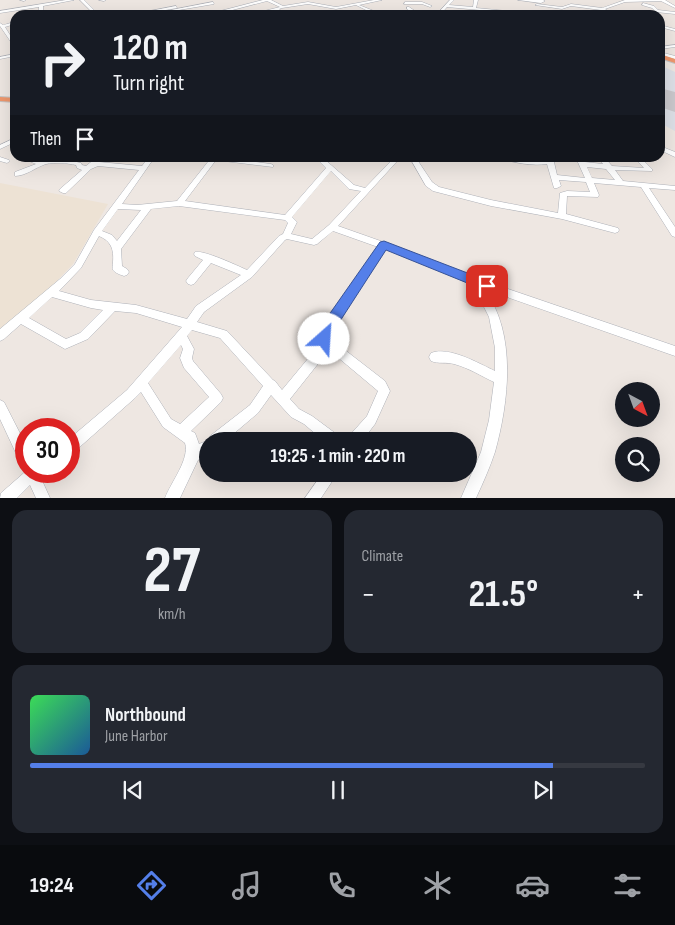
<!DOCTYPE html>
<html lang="en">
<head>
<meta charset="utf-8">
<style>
  body { margin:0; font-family:"Sofia Sans Condensed",sans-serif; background:#242831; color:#f1f3f6; height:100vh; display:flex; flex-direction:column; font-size:19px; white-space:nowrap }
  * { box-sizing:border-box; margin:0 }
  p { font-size:16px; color:#9ea1a6 }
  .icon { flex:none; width:28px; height:28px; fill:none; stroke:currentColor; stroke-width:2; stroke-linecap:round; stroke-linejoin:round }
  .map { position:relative; height:498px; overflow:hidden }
  .side { display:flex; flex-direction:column; gap:12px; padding:12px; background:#0d0f14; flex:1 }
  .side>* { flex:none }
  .hud { position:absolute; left:10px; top:10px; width:655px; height:152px; border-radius:15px; box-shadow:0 5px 20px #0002; background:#171b24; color:#f1f3f6; overflow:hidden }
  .needle { width:32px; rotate:139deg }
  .tools { position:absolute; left:615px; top:382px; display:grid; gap:10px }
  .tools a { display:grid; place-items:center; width:45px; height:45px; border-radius:50%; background:#171b24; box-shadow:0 5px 20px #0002; font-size:25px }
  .speed { position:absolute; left:15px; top:418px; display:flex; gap:10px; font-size:25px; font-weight:700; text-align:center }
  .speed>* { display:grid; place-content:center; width:65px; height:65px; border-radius:50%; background:#171b24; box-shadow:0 5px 20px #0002; line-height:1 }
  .speed .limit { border:8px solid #d22; background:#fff; color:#111 }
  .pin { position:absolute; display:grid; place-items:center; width:42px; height:42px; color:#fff; margin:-21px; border-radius:10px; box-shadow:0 2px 8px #0006 }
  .me { position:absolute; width:55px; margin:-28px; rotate:26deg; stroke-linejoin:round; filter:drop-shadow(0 0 4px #0008) }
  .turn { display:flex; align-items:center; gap:18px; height:105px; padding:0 20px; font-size:22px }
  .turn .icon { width:65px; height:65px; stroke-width:2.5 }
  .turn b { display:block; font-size:35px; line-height:42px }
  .then { display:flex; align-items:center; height:48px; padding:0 20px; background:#0003; gap:10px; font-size:19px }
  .big { font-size:38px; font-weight:700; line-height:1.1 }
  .side .tile { flex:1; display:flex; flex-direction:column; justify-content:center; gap:8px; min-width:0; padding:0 18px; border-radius:15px; background:#242831 }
  .side .dial { align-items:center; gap:0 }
  .dial b { font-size:65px; line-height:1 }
  .song { display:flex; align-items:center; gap:15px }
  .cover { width:60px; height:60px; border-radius:8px; background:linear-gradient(135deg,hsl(130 70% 55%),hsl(210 70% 35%)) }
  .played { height:5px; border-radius:2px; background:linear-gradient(90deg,#547fe9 85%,#363941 85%) }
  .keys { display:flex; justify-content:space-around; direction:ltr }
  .heat { display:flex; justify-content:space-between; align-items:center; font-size:28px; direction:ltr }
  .side .tiles { flex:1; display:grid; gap:12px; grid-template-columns:1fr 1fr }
  .tile:last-child { grid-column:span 2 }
  .trip { position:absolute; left:199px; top:432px; width:278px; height:50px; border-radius:25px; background:#171b24; box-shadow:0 5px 20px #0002; font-weight:700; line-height:50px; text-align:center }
  .tabs { display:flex; height:80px; justify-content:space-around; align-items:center; background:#090b0e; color:#9ea1a6 }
  .tabs .icon { width:35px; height:35px }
  .tabs .on { color:#547fe9 }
  .tabs b { font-size:22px; color:#f1f3f6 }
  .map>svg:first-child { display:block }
</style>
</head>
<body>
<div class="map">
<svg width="675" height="498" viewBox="0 0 675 498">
  <rect width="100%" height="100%" fill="#eee7e2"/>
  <path fill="#ede2d4" d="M0 183 108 204 73 264 49 289 0 331Z"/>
  <path fill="#dde0e7" d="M660 65 675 72V131L660 123Z"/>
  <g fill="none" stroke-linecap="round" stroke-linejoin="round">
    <path fill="#cac8cc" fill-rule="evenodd" d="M660 88 675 92V112L660 107Z"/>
    <g stroke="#aeb1b8" stroke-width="1">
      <path id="minor" d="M20 0H26L24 1Z
        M66 0H74L43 6V10L48 15H44L39 10V7L0 13V11Z
        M80 0H84L99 15H95Z
        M99 0H106L104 1Z
        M263 0H271L283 6 308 2 336 7 374 0H382L359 5 374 11V13L370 15H365L370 12 356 5 336 9 308 4 282 8 279 9 284 13V15H279L280 14 275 10 255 15H248L280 7 267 1 221 13 224 15H205Z
        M450 0H454L449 5 473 7 474 0H478L476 8 538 14 535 15 447 7 440 15H436Z
        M518 0H543L545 1 541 3Z
        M625 0H665L675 6V8L661 1 625 2 605 9 615 15H610L601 10 571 6 562 9 535 5 537 4 562 7 571 4 602 8Z
        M213 2 214 4 173 11 171 10Z
        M405 2H422L432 6 430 7 422 4H404Z
        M643 3 654 6 658 10 675 12V14L656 12 652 8 642 5Z
        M176 6 177 8 137 15H129Z
        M407 7H409L421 15H416L407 9Z
        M15 22V24L5 27 15 43V48L0 26V23L3 25Z
        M660 25 675 29V31L660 27Z
        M675 45V47L660 49V47Z
        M660 52 675 56V59L660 55Z
        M15 54V56L0 59V57Z
        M15 138V142L0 149V145Z
        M660 146 675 152V157L660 150Z
        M0 157 9 160 10 161 7 163 0 161Z
        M22 158C28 157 34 160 41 160 55 161 67 159 81 163L82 165 86 166 96 158H102L99 162 142 166 148 158H154L122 204 137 205 177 201 211 158H227L271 164 273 165V167L216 160 185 201 285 215 326 168 319 161 307 159 306 158H323L354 185 365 188 394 158H400L338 226 409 251 473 277 675 346V356L484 289C517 333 509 401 495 452 490 467 483 483 476 498H461L481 452 489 420 494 382C481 376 469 368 454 364 447 362 438 364 431 361L429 357 431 353C449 346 478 363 495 371V348L489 317 481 301 468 283 386 249 329 335 332 340 385 381 390 391 375 424 362 441H348L349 436 367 416 378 391 329 350 290 399 299 409 312 416 339 436 340 441H324L304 424 291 417 271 395 258 413 225 441H208V454L198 460 180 498H165C171 482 190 459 185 443L163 427 141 392 135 398 74 452 69 454V439L127 390 182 327 136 313 115 311 88 339 65 349 21 324 4 339 0 341V329L60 279 75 264 94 230 139 170 98 166 91 169 66 193H63L59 191 60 189 82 170 77 168 76 165C67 163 55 162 46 164 36 167 26 176 15 176V172L36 164ZM331 171 349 189 361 191 329 225 312 239 291 234 297 222 292 217ZM179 206 285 220 288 223 283 234 279 236 247 270C236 265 204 250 195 252L194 254 195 256 203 260 188 278 186 281 188 284 191 285 194 284 211 263 241 275 196 306 187 319 136 305 91 300 59 291 81 268 99 236C111 241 114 249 113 262 113 265 112 268 113 270 115 273 121 275 124 276L127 275 129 272 127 269 122 266 121 249 151 209ZM118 209 141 210 117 241 112 235 102 231ZM333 231 378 247 320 331 319 339 321 343 282 390 275 381 273 380 227 331 197 322 204 312 252 277 285 240 287 239 314 245 317 244ZM52 297 91 308 103 310 80 333 66 339 29 318ZM192 330 220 338 263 386 250 405 210 436 209 440 199 444 195 433 191 431 221 402 223 398 221 394 193 361 192 358 194 349 187 336ZM181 345 183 349 180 358 184 368 209 397 180 424 171 419 148 383Z
        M410 158H416L432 182 439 187 491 200 558 213 560 193 567 191 590 192 586 182 559 180 561 186 557 188H554L547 164C532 166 516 163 502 159L501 158C514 158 526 161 539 161 546 161 552 158 559 158L554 162 557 175 585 178 576 158H582L585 162 603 164 599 158H605L612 166 644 168 635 158H641L652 169V171L615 170 623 181 675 186V190L649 188 675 227V237L672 236 641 187 594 183 599 195 598 197 567 196 566 214 618 228 619 230 618 232 615 233 562 219 491 206 433 191 426 186ZM587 167 606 169 615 180 592 178Z
        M0 400 4 402 26 445V466L21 464 0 419Z
        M26 466V471H43L40 476 50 498H36L30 485 17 498H0L1 493 25 472Z
        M322 474H337L321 498H305Z"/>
    </g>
    <g stroke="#c4c4c4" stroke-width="2">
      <path id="highway" d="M660 54 675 59V63L660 58Z
        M0 97 15 98V102L0 101Z"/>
    </g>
    <use href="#minor" fill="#fff" fill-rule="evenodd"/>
    <use href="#highway" fill="#ef976c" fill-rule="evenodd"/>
  </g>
  <path fill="#547fe9" stroke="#375397" d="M384 241 491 282 493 286 491 289 487 291 386 250 331 335 329 344 324 346 319 344 317 339 319 329 380 242Z"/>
</svg>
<div class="tools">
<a><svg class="needle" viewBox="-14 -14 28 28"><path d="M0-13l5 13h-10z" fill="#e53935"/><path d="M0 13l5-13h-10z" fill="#9ea1a6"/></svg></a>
<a><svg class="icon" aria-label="search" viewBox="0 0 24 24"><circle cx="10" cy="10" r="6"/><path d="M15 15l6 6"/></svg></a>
</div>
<div class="speed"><div class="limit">30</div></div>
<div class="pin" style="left:487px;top:286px;background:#d93025"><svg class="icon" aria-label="arrive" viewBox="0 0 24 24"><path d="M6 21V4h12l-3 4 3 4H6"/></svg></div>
<svg class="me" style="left:324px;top:339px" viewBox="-20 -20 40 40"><circle r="19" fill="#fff"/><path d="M0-13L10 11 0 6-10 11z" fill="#547fe9"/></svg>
<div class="trip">19:25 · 1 min · 220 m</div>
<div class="hud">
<div class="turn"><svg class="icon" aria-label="right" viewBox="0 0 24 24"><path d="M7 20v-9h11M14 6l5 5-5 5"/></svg><div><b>120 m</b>Turn right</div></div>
<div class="then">Then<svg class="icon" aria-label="arrive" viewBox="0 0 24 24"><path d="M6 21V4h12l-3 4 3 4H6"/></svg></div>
</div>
</div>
<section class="side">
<div class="tiles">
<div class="tile dial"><b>27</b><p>km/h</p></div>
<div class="tile"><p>Climate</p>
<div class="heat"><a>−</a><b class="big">21.5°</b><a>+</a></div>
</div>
<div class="tile">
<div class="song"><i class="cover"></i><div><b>Northbound</b><p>June Harbor</p></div></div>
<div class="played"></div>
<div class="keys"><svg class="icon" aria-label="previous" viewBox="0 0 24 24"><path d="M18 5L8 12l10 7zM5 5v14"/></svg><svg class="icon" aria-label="pause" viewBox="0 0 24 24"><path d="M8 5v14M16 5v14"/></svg><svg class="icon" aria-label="next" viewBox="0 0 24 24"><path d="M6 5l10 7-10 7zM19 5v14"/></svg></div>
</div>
</div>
</section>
<nav class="tabs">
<b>19:24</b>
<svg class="icon on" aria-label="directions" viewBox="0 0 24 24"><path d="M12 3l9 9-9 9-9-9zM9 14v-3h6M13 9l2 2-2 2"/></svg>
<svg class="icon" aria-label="music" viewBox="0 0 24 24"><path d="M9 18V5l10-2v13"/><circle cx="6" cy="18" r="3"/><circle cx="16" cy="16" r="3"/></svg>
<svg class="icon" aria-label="phone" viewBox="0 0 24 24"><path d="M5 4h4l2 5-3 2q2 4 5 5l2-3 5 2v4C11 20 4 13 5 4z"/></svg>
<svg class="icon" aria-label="climate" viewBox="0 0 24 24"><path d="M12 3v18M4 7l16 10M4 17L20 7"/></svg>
<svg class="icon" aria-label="car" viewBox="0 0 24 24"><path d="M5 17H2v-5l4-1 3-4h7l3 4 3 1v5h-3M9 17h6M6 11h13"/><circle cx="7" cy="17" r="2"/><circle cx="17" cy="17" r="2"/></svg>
<svg class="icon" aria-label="filters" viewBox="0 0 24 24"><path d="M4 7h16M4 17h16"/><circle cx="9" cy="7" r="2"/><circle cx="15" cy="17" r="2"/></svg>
</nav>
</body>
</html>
